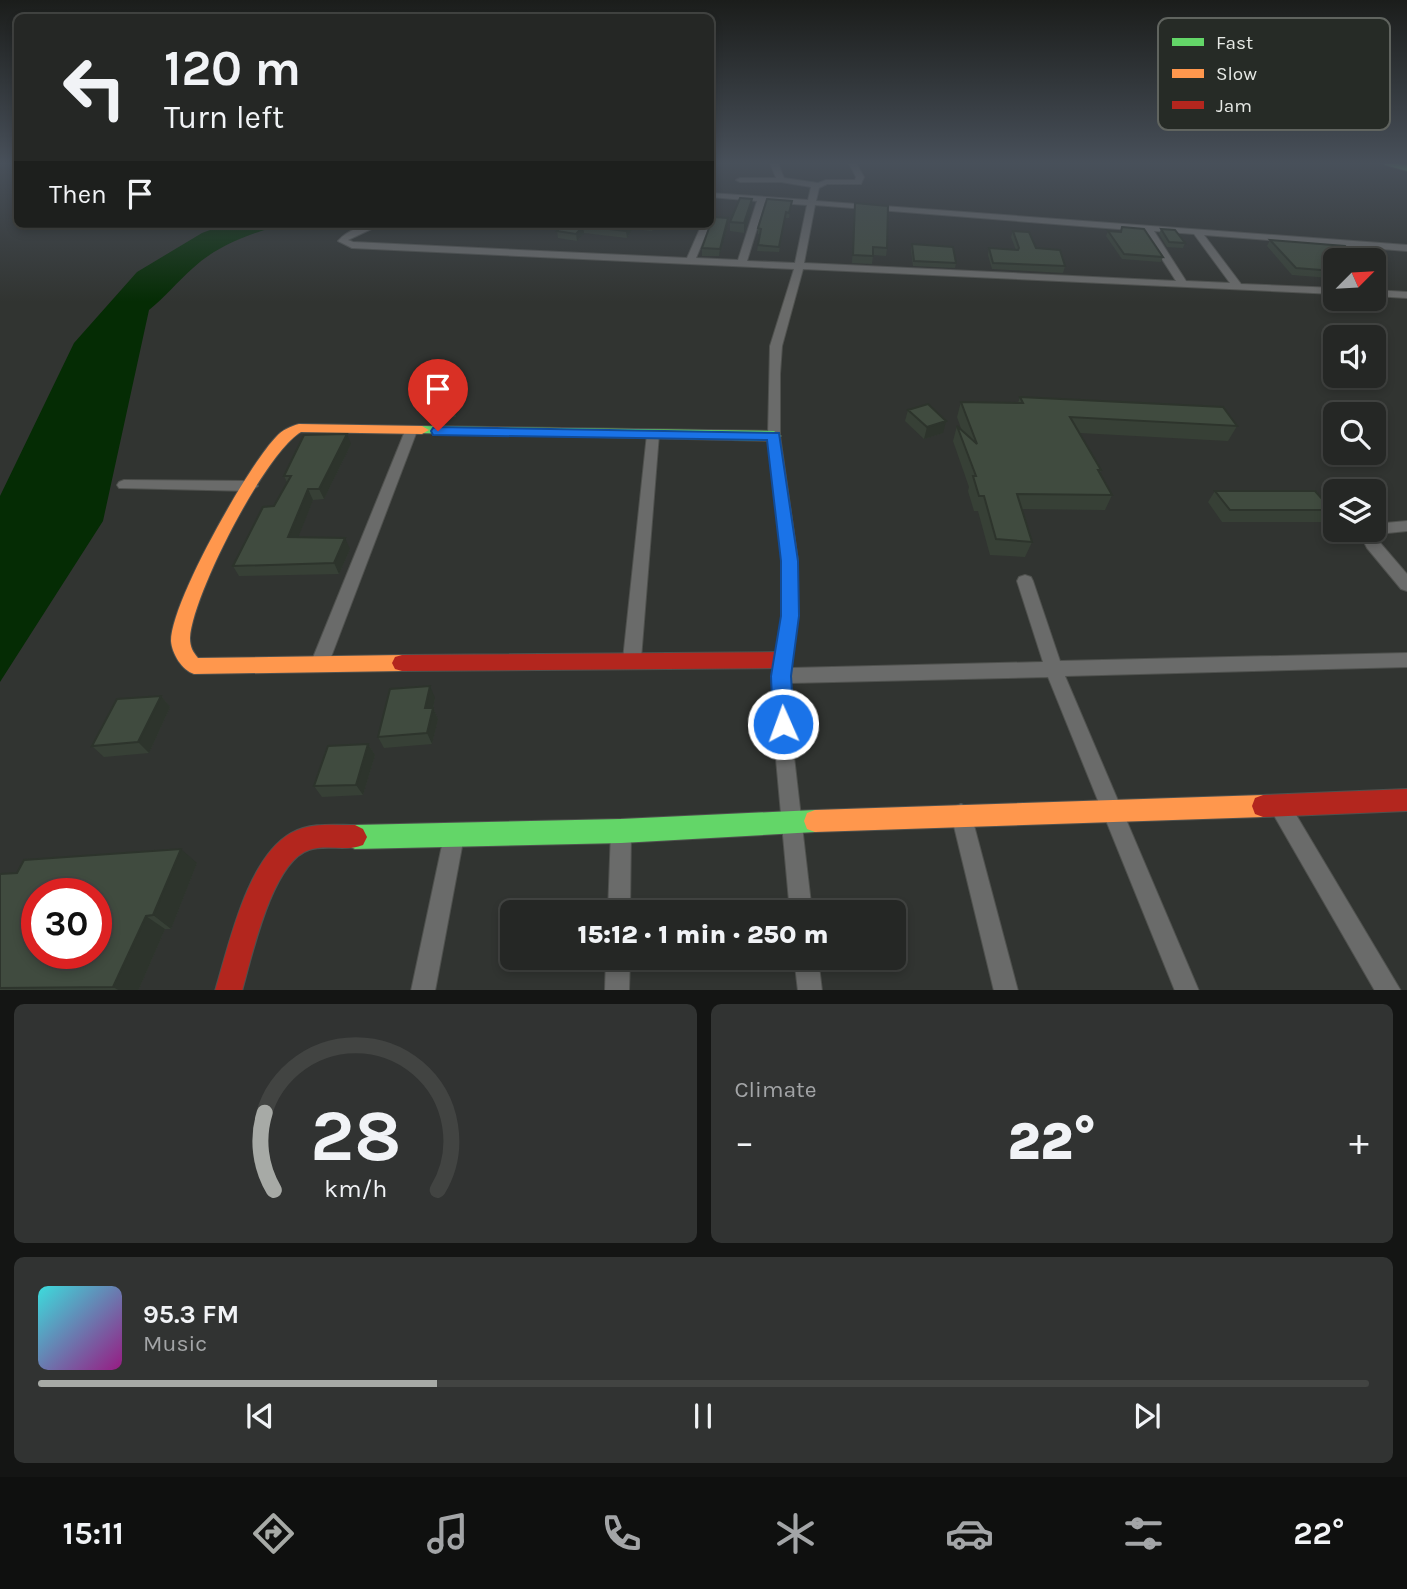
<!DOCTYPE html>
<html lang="en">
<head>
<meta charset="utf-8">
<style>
  body { margin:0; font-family:Karla,sans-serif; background:#313332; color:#f1f3f6; height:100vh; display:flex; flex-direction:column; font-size:26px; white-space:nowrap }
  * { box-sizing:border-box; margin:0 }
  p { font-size:23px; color:#a3a5a7 }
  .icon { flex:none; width:38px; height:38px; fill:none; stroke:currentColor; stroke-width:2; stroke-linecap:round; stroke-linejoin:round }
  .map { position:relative; height:990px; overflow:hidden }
  .details { display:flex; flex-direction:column; gap:14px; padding:14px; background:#141514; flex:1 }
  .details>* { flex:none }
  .guide { position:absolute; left:14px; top:14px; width:700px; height:214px; border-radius:10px; box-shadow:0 4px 10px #0003,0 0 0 2px #424442; background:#252725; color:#f1f3f6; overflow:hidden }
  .needle { width:46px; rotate:66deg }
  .fabs { position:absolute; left:1323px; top:248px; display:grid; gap:14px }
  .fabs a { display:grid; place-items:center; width:63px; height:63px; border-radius:10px; background:#252725; box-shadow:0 4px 10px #0003,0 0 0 2px #424442; font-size:35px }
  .speed { position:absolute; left:21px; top:878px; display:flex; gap:14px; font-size:35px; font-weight:700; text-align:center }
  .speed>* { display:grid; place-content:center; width:91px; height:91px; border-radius:50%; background:#252725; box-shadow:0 4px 10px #0003,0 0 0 2px #424442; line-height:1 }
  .speed .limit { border:10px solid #d22; background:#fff; color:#111 }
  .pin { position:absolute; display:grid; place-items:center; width:60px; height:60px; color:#fff; margin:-72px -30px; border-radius:50% 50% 50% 0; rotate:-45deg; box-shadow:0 0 7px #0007 }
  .pin .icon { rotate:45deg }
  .me { position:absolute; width:77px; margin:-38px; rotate:358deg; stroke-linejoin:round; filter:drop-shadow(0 0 5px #0008) }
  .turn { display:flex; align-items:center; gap:24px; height:147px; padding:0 35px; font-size:32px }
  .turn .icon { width:91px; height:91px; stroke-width:2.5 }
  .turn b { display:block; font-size:49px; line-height:60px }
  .then { display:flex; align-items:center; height:66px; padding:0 35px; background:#0003; gap:14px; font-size:26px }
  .big { font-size:52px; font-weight:800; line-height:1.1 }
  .details .widget { flex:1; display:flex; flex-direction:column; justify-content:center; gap:10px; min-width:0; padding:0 24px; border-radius:10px; background:#313332 }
  .details .dial { align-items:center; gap:0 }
  .dial svg { height:182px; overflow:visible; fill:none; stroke:#424442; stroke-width:7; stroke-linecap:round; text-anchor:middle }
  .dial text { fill:#f1f3f6; stroke:none }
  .song { display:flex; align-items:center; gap:21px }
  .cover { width:84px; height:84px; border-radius:10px; background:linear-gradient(135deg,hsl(180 70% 55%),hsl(310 70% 35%)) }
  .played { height:7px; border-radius:4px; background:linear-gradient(90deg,#a7aaa6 30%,#424442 30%) }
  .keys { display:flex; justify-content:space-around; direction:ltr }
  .heat { display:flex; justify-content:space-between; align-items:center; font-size:38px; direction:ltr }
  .details .tiles { flex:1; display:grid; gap:14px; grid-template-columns:1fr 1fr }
  .widget:last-child { grid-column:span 2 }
  .trip { position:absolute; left:500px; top:900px; width:406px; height:70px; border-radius:10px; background:#252725; box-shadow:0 4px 10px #0003,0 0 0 2px #424442; font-weight:800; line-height:70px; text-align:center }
  .menu { display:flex; height:112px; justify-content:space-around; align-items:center; background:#0f100f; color:#a3a5a7 }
  .menu .icon { width:49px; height:49px }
  .menu .selected { color:#a7aaa6 }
  .menu b { font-size:32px; color:#f1f3f6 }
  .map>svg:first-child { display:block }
</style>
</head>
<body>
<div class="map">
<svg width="1407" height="991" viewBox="0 0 1407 991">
  <rect width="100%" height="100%" fill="#313431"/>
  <path fill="#052c04" d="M226 224H287C253 232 219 244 193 268 177 282 165 297 149 310L103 521 0 682V496L74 343 137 272 202 233Z"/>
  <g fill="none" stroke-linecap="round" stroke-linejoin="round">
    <g stroke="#4f514e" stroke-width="2">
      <path id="street" d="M770 163H778L784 178 818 183 826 180H855L856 177 849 163H856L864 177 861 184H827L819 188 816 201 1407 245V251L1204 235 1241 284 1335 288V294L803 269 782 346 780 374V436L798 561V616L791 668 1043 662 1017 581 1019 577 1025 575 1031 577 1033 581 1060 661 1407 653V667L1065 676 1199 991H1175L1048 677 790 683 793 748 812 912H790L775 748 772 676 782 616V561L768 436 770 346 794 269 352 248 338 241C348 229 367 224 382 224L348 240 353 242 687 258 702 224H710L696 258 738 260 757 201 710 197V193L808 200 811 187 781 182H740L736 180 740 178H776ZM765 202 807 205 795 263 747 261ZM815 205 1144 231 1176 281 804 263ZM1154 231 1194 234 1230 283 1186 281Z
        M1374 290 1407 292V298L1374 296Z
        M411 427 417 431 328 665 325 670 319 672 313 670 310 665 405 431Z
        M653 430 659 434 641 659 638 664 632 666 626 664 623 659 647 434Z
        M124 480 251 481 258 486 251 491 119 488 117 485 119 482Z
        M1407 521V531L1378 534 1376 538 1407 574V591L1401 589 1367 548 1362 538 1365 530H1374V524Z
        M1279 795 1286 798 1401 991H1375L1272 812 1269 805 1272 798Z
        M961 804 968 807 971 814 1018 991H994L951 814 954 807Z
        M621 821 628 824 631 831 630 912H608L611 831 614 824Z
        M454 826 461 829 464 836 435 991H411L444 836 447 829Z
        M606 957H630L629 991H605Z
        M794 957H818L822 991H798Z"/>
    </g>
    <g stroke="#4f514e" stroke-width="2">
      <path id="fast" d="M1384 163 1407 165V171L1385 165Z
        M422 426 774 431 781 436 774 441 417 433 415 430 417 427Z
        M815 810 823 813 826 821 823 829 815 832 621 843 355 849 347 845 343 837 347 829 355 825 621 819Z"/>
    </g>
    <g stroke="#4f514e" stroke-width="2">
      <path id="slow" d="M299 424 422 426 429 430 422 434 301 432C265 453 192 596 190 638 190 647 193 652 198 658L402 655 409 657 412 663 409 669 402 671 194 674C182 670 172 654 171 641 171 602 248 466 276 437 282 430 291 426 299 424Z
        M1263 795 1271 798 1274 806 1271 814 1263 817 815 832 807 829 804 821 807 813 815 810Z"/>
    </g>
    <g stroke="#4f514e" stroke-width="2">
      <path id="jam" d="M782 652 789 654 792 660 789 666 782 668 402 671 395 669 392 663 395 657 402 655Z
        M1407 789V811L1263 817 1255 814 1252 806 1255 798 1263 795Z
        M355 825 363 829 367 837 363 845C346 852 327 844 309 850 272 862 252 956 242 991H215C229 945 247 858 291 833 311 822 334 825 355 825Z"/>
    </g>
    <use href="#street" fill="#6a6b6a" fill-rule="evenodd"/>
    <use href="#fast" fill="#63d668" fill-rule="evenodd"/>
    <use href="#slow" fill="#ff974d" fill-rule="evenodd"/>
    <use href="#jam" fill="#b3261e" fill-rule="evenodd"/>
  </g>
  <path fill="#374036" d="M792 201 789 218H785L779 252 757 251 760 234H758V228Z
    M855 203 887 248 886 256 873 255 872 264 852 263Z
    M752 208 744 233 730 231V222Z
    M463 224H488L484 229 464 227Z
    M563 224H656L652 231 632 229 627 238 584 233 577 241 558 238 557 231Z
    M663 224H681L680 226Z
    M728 225 719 256H702V248Z
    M1122 227 1163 257 1161 262 1122 259 1106 236 1108 231 1120 232Z
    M1161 229 1185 243 1183 248 1167 247 1159 234Z
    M1013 231 1036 248 1065 266 1063 273 992 269 988 255 989 248 1016 250 1011 237Z
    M1270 240 1335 261V269H1332L1334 271 1330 278 1292 275 1267 246Z
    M912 244 956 263 955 268 913 266 911 249Z
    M464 384 466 395 456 417 428 416 424 405Z
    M1020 397 1237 426 1228 441 1080 433 1101 470 1100 473 1112 495 1105 510 1022 509 1032 542 1025 557 990 555 978 511H974L968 491 969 487 953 441 957 426 962 431 957 417 961 402 1018 403Z
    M908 410 943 433 924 439 905 421Z
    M351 444 324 499 313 500 298 537 350 549 339 574 239 576 233 566 274 506 287 482 284 476Z
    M1215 491 1332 510 1323 522H1222L1208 502Z
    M161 696 170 707 149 753 104 757 92 746Z
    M435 698 433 708 438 719 432 744 384 748 378 737Z
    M368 744 375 755 363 795 322 797 314 786Z
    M197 863 171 929H165L138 991H0V874Z"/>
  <path fill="#2d342c" d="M752 199V208L744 233V223Z
    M728 218V225L719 256 720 249Z
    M630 224H632V229L627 238 626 231Z
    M583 226 584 233 577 241 576 234Z
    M464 384 466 395 456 417 453 406Z
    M946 421 943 433 924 439 927 427Z
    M347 434 351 444 324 499 319 489Z
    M308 489 313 500 294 548 288 537Z
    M345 538 350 549 339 574 334 563Z
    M430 686 435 698 433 708 438 719 432 744 427 733 425 708Z
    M161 696 170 707 149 753 138 742Z
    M368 744 375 755 363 795 356 785Z
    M181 849 197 863 171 929 153 915Z
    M146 916 165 929 138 991H120L113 987Z"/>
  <path fill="#404b3f" stroke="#2d342c" stroke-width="2" fill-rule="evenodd" d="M740 198 752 199 744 223 730 222Z
    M767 199 792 201 789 213 786 212 779 247 758 245 761 229 758 228Z
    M855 203 888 206 887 248 873 247V256L853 255Z
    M713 217 728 218 720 249 702 248Z
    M563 224H630L626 231 583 226 576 234 557 231Z
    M1122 227 1144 229 1163 257 1124 254 1108 231 1121 232Z
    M1161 229 1175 230 1185 243 1169 242Z
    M1013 231 1029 232 1036 248 1060 250 1065 266 993 263 989 248 1018 250 1019 248Z
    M1270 240 1345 246 1358 261H1335V262H1325L1334 271 1296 268Z
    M912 244 953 247 956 263 914 261Z
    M435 383 464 384 453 406 424 405Z
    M1020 397 1223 407 1237 426 1070 417 1101 470H1098L1112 495 1017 494 1032 542 996 539 984 496H979L973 476H976L957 426 977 444 961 402 1023 403Z
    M928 404 946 421 927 427 908 410Z
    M347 434 319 489H308L288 537 345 538 334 563 233 566 263 507 274 506 291 476H284L304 435Z
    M1215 491H1315L1332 510H1230Z
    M430 686 425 708H433L427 733 378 737 390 689Z
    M161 696 138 742 92 746 117 699Z
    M368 744 356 785 314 786 328 746Z
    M181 849 153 915 146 916 113 987 0 988V874L17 873 24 860ZM37 894H96V954H37Z"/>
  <linearGradient id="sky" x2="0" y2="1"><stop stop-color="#1b1d1b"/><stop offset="0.54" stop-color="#48505a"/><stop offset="1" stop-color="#48505a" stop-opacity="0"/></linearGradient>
  <rect width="1407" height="302" fill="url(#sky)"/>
  <path fill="#1a73e8" stroke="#114b97" stroke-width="2" d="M438 427 779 433 798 561 799 616 791 676 794 724 791 731 783 734 776 731 773 724 771 676 781 616V561L767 440 433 435 431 431 433 428Z"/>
  <rect x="1158" y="18" width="232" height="112" rx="10" fill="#262b26" stroke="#60645f" stroke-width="2"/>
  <rect x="1172" y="38" width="32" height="8" fill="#63d668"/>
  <rect x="1172" y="69" width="32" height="9" fill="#ff974d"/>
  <rect x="1172" y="101" width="32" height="8" fill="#b3261e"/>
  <g font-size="19" fill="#e6e9e5">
    <text x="1216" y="49">Fast</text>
    <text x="1216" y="80">Slow</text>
    <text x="1216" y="112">Jam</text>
  </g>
</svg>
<div class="fabs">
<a><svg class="needle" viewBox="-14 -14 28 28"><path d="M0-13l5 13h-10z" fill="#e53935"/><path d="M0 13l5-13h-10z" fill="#a3a5a7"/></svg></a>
<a><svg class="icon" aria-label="sound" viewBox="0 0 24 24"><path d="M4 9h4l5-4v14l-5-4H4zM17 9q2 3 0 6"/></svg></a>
<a><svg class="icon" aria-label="search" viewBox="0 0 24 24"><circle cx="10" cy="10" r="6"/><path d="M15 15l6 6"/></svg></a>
<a><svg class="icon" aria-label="layers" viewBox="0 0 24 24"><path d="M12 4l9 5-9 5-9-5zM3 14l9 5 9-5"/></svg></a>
</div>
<div class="speed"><div class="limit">30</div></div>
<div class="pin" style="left:438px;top:431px;background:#d93025"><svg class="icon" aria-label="arrive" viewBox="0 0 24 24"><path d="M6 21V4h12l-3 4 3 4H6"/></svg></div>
<svg class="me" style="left:783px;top:724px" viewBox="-20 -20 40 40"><circle r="17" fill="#1a73e8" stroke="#fff" stroke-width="3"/><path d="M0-11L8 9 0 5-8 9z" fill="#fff"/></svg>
<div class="trip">15:12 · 1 min · 250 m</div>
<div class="guide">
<div class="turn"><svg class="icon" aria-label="left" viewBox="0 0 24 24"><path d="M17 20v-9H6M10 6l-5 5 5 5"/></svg><div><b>120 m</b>Turn left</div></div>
<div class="then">Then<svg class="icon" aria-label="arrive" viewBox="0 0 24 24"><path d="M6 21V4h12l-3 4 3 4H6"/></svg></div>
</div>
</div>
<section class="details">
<div class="tiles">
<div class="widget dial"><svg viewBox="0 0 100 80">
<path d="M14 69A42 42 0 1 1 86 69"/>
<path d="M14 69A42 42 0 0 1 10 35" stroke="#a7aaa6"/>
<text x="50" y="56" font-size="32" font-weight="700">28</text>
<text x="50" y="72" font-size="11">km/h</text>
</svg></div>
<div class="widget"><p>Climate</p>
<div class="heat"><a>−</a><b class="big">22°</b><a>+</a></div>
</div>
<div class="widget">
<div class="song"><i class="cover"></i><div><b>95.3 FM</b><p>Music</p></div></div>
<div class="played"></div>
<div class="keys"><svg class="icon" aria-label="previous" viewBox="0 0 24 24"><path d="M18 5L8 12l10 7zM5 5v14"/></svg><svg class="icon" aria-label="pause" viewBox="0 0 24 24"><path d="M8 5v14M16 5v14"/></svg><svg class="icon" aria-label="next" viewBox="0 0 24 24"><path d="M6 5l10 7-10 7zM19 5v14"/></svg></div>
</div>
</div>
</section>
<nav class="menu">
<b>15:11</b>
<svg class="icon selected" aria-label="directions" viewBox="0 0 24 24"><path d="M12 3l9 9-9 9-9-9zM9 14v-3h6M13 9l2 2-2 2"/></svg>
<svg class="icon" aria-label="music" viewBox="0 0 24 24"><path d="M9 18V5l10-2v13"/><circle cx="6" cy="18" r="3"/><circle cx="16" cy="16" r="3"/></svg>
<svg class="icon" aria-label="phone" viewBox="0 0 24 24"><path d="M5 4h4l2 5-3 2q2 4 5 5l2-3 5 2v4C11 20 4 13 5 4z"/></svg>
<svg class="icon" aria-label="climate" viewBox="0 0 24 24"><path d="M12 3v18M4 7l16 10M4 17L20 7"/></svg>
<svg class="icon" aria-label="car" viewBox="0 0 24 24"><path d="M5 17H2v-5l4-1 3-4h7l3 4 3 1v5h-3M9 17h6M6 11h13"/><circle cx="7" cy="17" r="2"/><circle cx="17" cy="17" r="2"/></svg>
<svg class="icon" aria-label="filters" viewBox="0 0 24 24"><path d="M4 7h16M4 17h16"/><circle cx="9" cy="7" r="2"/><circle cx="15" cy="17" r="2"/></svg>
<b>22°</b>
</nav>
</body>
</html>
